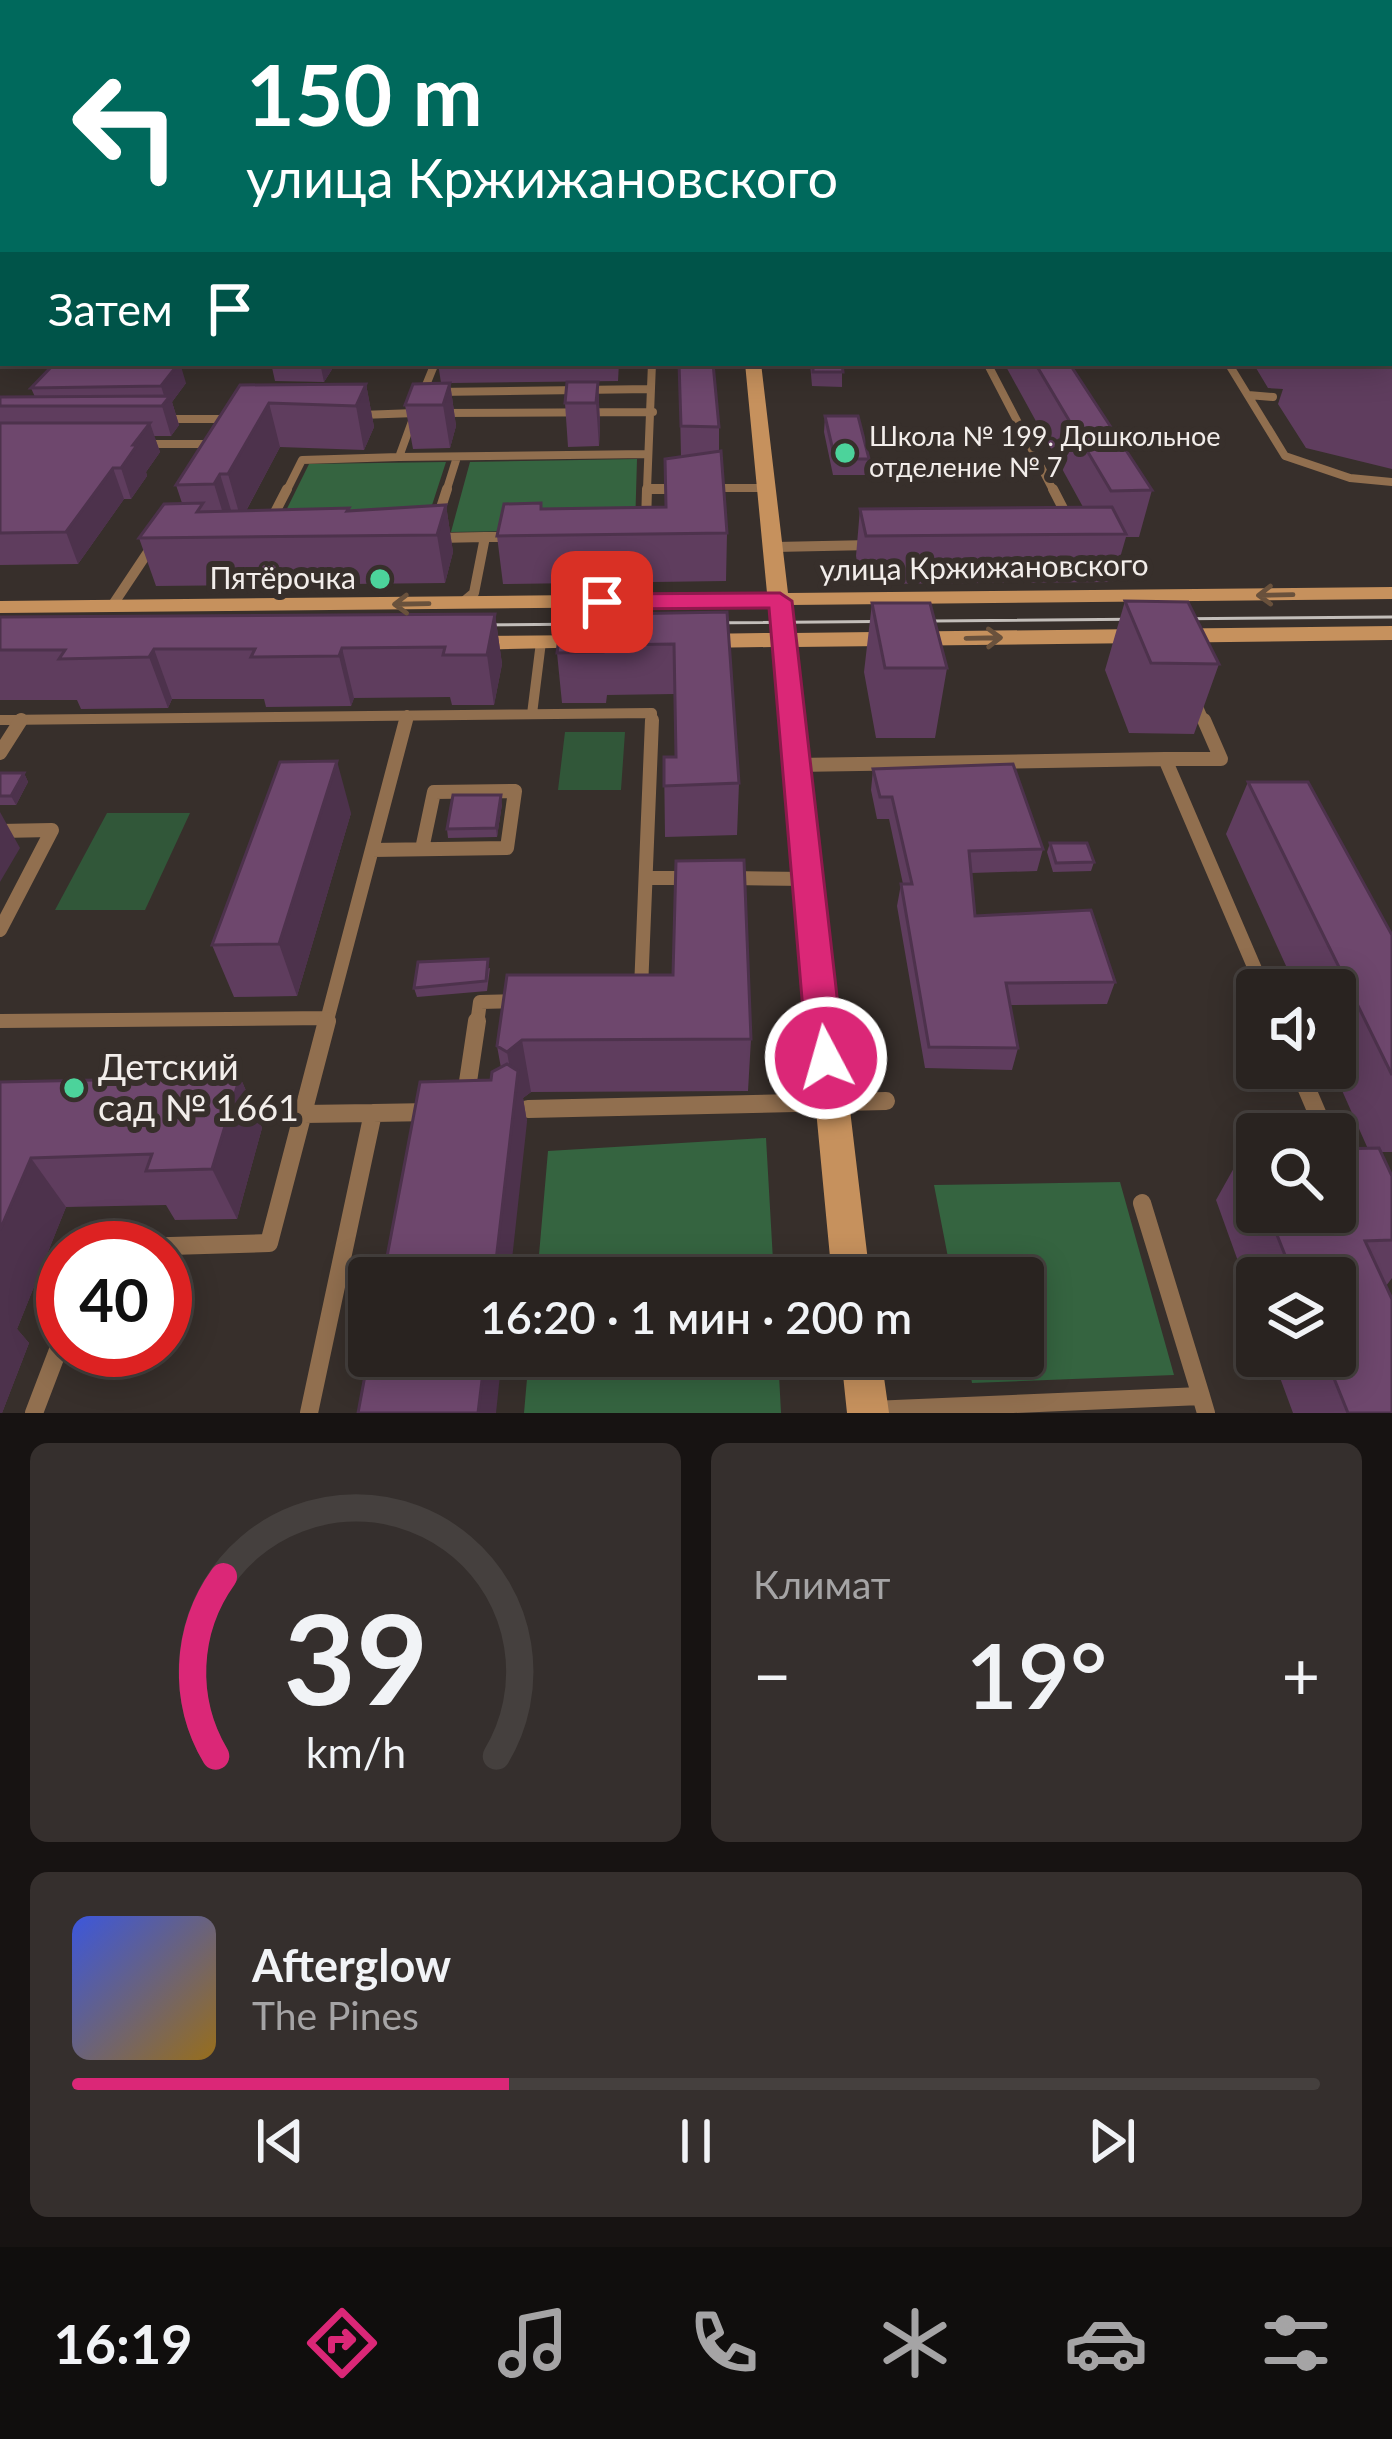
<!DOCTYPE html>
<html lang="ru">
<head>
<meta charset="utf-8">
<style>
  body { margin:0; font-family:Lato,sans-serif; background:#352f2d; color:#f1f3f6; height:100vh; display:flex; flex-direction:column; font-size:45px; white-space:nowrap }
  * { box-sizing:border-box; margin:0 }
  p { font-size:39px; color:#a5a4a5 }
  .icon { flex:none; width:66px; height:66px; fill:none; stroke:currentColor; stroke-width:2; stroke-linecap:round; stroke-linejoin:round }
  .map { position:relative; height:1413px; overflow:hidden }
  .details { display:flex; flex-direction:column; gap:30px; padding:30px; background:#171312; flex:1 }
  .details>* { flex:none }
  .top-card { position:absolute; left:0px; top:0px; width:1392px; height:366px; box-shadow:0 6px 30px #0003,0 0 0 3px #45403e; background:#00695c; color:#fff; overflow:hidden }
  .tools { position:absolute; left:1236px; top:969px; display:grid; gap:24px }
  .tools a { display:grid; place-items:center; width:120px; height:120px; border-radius:12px; background:#292320; box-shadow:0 6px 30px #0003,0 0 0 3px #45403e; font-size:60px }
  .speed { position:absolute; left:36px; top:1221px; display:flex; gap:24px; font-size:60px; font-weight:700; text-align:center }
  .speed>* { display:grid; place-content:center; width:156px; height:156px; border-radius:50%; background:#292320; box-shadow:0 6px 30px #0003,0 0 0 3px #45403e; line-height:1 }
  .speed .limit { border:18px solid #d22; background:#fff; color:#111 }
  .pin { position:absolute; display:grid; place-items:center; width:102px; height:102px; color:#fff; margin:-51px; border-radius:24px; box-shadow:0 6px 18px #0006 }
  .me { position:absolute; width:132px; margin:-66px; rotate:354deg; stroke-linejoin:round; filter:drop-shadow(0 0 9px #0008) }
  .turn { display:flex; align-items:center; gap:42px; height:252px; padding:0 48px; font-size:54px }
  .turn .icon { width:156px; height:156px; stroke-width:2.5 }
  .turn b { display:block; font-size:84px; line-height:102px }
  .then { display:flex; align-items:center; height:114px; padding:0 48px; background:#0003; gap:24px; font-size:45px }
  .big { font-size:90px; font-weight:600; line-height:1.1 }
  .details .widget { flex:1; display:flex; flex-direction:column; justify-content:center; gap:18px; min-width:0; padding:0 42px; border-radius:18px; background:#352f2d }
  .details .dial { align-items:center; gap:0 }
  .dial svg { height:312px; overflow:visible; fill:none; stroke:#45403e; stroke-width:7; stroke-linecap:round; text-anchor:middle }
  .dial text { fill:#f1f3f6; stroke:none }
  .song { display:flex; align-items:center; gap:36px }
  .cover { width:144px; height:144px; border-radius:18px; background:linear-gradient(135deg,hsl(230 70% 55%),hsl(40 70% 35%)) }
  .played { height:12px; border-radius:6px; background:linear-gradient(90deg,#db2777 35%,#45403e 35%) }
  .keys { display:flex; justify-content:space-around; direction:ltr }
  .heat { display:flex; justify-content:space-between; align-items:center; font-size:66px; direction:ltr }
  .details .tiles { flex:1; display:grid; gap:30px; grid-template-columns:1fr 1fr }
  .widget:last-child { grid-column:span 2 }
  .trip { position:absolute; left:348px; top:1257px; width:696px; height:120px; border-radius:12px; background:#292320; box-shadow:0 6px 30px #0003,0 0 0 3px #45403e; font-weight:600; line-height:120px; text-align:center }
  .tabs { display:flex; height:192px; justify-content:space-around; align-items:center; background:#100e0d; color:#a5a4a5 }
  .tabs .icon { width:84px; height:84px }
  .tabs .on { color:#db2777 }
  .tabs b { font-size:54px; color:#f1f3f6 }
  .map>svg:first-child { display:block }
</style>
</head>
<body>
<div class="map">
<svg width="1392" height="1413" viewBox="0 0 1392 1413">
  <rect width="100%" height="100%" fill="#372f2b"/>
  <path fill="#315739" d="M565 732H625L621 790H558Z
    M107 813H190L145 910H55Z"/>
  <path fill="#356440" d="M637 459 635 529 451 532 470 462Z
    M446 462 423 533H275L309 464Z
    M766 1138 774 1278H537L548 1151Z
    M1120 1182 1174 1375 972 1383 967 1356H1023V1278H952L934 1185Z
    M529 1356H778L781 1413H524Z"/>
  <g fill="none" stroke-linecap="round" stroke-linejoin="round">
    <path stroke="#916f4f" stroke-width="8" d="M652 363 647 489H681
      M987 363 1054 492
      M1228 363 1285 456 1350 478 1392 482
      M436 392 651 389
      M422 395 435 363
      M1248 395 1273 397
      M439 413 653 412
      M163 419H233
      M141 444H212
      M399 457 648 454
      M708 488H769
      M286 492 302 460 399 457 415 413 361 415
      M446 492 457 457"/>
    <path stroke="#916f4f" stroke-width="10" d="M647 489H681
      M1053 489 1070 522
      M437 520 447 489
      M270 522 287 489
      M646 524 647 489
      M438 538 485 537
      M775 547 871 545
      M462 603 474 593 485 537H511
      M112 606 152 546
      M1196 702 1205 723
      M532 714 541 642
      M0 720 652 713V723
      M19 723 22 719
      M405 723 407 715"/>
    <path stroke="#916f4f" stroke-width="14" d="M0 753 21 720
      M1165 759H1221L1204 720
      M796 765 1165 759 1264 990
      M0 831 52 830 0 930
      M372 850 507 848 515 791 434 792 422 849
      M646 878H687
      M731 878 807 879
      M641 989 652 720
      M0 1021 328 1018
      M326 1024 406 720
      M477 1024 480 1002 516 1001"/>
    <path stroke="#916f4f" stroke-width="18" d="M1298 1068 1326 1134
      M466 1095 477 1021
      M528 1109 886 1101
      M303 1114 373 1113
      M1142 1203 1201 1396
      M102 1248 269 1243 327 1021
      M872 1410 1201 1396 1206 1413
      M34 1413 63 1337
      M309 1413 373 1113 431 1112"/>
    <path fill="#c6915d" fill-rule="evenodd" d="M0 196 3 197V205L0 204Z
      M1389 297H1392V306H1389Z
      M745 363H761L788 593 1392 587V599L790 605 793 633 1392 626V640L795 647 870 1278H832L772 647 698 648 687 641 698 634 771 633 768 606 0 613V601L767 593Z
      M592 635 603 642 600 647 470 650 459 643 470 636Z
      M841 1356H881L889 1413H847Z"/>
    <path stroke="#c3beba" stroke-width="3" d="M576 614H660
      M696 623 1392 617
      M462 625 594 624"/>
  </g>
  <path fill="#5f3d5e" d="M1389 174H1392V247H1389Z
    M0 271H3V352H0Z
    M1392 331V469L1306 448 1278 404 1283 389 1268 388 1253 363H1389Z
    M271 363H336L324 382 275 381Z
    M438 363H619L618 381 450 383 456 426 450 448 413 449 405 405 441 383Z
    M679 363 719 427V452L727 533 726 581 503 584 497 536 541 503 542 509 666 507 681 457Z
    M810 363H842V387L812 386Z
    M1004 363H1069L1152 490 1139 537H1126L1113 582 861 584 856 556 860 509 1083 507Z
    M598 382 600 425 599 446 568 447 565 403Z
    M186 383 172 402 179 425 171 436H154L160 452 146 472 147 476 131 499H124L78 564 0 565V397H35L31 388Z
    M366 384 374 427 364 450 280 447 246 511H349L446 505 453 552 445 583 156 586 139 538 182 503 176 485 240 385Z
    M825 416 869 459 867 475H833L824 432Z
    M1125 601 1219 664 1194 734 1129 733 1105 670Z
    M872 603 947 668 935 738H876L864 672Z
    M727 612 739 783 737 835 665 837 664 757H676L675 694 607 695 606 703H562L557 653Z
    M495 614 502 664 494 705H452L450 697 354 698 351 706 266 707 264 699H172L168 708 81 709 77 700H0V617Z
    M873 769 1043 849 1037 871 971 873 975 916 1115 982 1107 1004 1010 1005 1018 1048 1012 1070 925 1068 897 906 901 884H903L889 819H877L871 790Z
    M0 773H24L28 782 16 805H0Z
    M1248 782 1392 935V1152H1380L1392 1176V1278L1386 1286 1392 1413H1293L1272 1356H1335V1278H1257V1314L1216 1200 1244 1150H1257V1212H1335L1368 1149 1332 1068H1335V990H1297L1226 834Z
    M502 804 497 837 448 838 447 829Z
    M351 813 297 996 234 997 212 945Z
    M1050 843 1094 862 1091 871 1053 872 1047 852Z
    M490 968 487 991 417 997 414 988Z
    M507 975 751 1039 748 1091 531 1092 523 1098 527 1122 491 1080 501 1068 497 1046Z
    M240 1077 262 1128 237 1219 175 1220 166 1205 66 1207 17 1329 29 1343 2 1413H0V1082Z"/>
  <path fill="#4d324c" d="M3 303V337L0 330V306Z
    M179 363H180L186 383 172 402 179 425 171 436 162 406 166 402 161 386Z
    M320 363H336L324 382Z
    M598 382 600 425 599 446 596 403Z
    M450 383 456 426 450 448 443 405Z
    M366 384 374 427 364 450 356 406Z
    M269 403 280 447 241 520 228 474Z
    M150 423 160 452 146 472 147 476 131 499 121 468 133 445Z
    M113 468 124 499 78 564 66 532Z
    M220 474 234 520 228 530 214 484Z
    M446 505 453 552 445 583 437 535Z
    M495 614 502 664 494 705 487 655Z
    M342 648 354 698 351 706 339 656Z
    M154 649 172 699 168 708 149 657Z
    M337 761 351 813 297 996 279 944Z
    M24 773 28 782 16 805 11 796Z
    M501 795 502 804 497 837 496 828Z
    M0 812 20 848 0 882Z
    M522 1040 531 1092 523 1098 527 1122 510 1278H494L515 1099 507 1052Z
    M240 1077 262 1128 237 1219 212 1169Z
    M31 1158 66 1207 17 1329 29 1343 2 1413H0V1230Z
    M485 1356H502L496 1413H478Z"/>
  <path fill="#6e476d" stroke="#4d324c" stroke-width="3" d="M1389 174H1392V190H1389Z
    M0 271H3V303L0 306Z
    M1389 330 1392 331V367L1373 363H1389Z
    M55 363H179L161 386 31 388Z
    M679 363H713L719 427 681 426Z
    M813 363H842L843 372H813Z
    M1035 363H1069L1152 490 1111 491Z
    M567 382H598L596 403H565Z
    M450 383 443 405H405L413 384Z
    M366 384 356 406 269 403 228 474H220L214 484 176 485 240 385Z
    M170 396 162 406H0V397Z
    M825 416H858L869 459H835Z
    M0 423H150L133 445H137L121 468H113L66 532 0 533Z
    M721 451 727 533 497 536 504 504 541 503V509L666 507 665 459Z
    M203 503 197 512 349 508 347 511 446 505 437 535 139 538 164 504Z
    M1112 507 1126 534 866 536 860 509Z
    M1125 601 1188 602 1219 664 1151 663Z
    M872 603H930L947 668H885Z
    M727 612 739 783 664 786V757H676L674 644 603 645V652L557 653 562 615Z
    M495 614 487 655H443L445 647 342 648 339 656 251 657 255 649H154L149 657 59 659 65 650H0V617Z
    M337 761 279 944 212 945 280 762Z
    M1013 764 1043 849 969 851 975 916 1091 910 1115 982 1006 983 1018 1048 929 1047 901 884H912L892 797H880L873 769Z
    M0 773H24L11 796H0Z
    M1248 782H1308L1392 935V1075Z
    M453 795H501L496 828 447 829Z
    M1050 843H1087L1094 862 1056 863Z
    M744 860 751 1039 522 1040 507 1052 497 1046 507 975H673L676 861Z
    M488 959 486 981 414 988 418 962Z
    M507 1064 518 1071 494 1278H383L420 1082 491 1080 492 1072Z
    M240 1077 212 1169 146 1171 152 1154 31 1158 0 1230V1082Z
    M1379 1148 1392 1176V1240L1365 1241 1392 1299V1413H1348L1325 1356H1335V1278H1294L1268 1212H1335V1149Z
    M1244 1150H1257V1184Z
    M369 1354V1356H485L478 1413H358Z"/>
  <defs><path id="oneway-shaft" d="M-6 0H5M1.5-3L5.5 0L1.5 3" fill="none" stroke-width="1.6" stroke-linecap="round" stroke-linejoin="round" transform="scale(3)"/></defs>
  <g stroke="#69513c">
    <use href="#oneway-shaft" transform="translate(1275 595) rotate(179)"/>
    <use href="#oneway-shaft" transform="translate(411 604) rotate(179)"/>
    <use href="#oneway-shaft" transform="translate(984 638) rotate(-1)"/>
  </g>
  <linearGradient id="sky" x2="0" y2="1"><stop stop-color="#1e1a18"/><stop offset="0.47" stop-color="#4d4d55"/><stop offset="1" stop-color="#4d4d55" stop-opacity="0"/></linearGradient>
  <rect width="1392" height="372" fill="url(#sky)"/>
  <path fill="#db2777" stroke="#8e194d" stroke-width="3" d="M780 593 792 601 844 1058 839 1069 826 1074 813 1069 807 1058 769 608 602 609 590 602 602 594Z"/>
  <g fill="#4cd39b" stroke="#372f2b" stroke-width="4.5">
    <circle cx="845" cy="453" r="12"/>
    <circle cx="380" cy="579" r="12"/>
    <circle cx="74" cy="1088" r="12"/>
  </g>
  <g text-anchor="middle" stroke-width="12" stroke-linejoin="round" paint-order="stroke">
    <g font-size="27" fill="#f2edea" stroke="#372f2b" text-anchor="start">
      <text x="869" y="446">Школа № 199. Дошкольное<tspan x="869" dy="31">отделение № 7</tspan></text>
    </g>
    <g font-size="30" fill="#f2edea" stroke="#372f2b">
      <text transform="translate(984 568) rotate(-1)" y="10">улица Кржижановского</text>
    </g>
    <g font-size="30" fill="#f2edea" stroke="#372f2b" text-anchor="end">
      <text x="356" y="589">Пятёрочка</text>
    </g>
    <g font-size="36" fill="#f2edea" stroke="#372f2b" text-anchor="start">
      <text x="98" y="1080">Детский<tspan x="98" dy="41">сад № 1661</tspan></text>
    </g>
  </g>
</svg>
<div class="tools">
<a><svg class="icon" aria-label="sound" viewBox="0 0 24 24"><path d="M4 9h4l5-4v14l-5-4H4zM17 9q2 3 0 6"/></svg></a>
<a><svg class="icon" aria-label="search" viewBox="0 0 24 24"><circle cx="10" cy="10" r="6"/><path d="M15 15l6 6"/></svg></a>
<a><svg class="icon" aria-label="layers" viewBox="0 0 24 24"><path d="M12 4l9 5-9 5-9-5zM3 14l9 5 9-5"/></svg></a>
</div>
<div class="speed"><div class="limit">40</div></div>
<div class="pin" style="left:602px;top:602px;background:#d93025"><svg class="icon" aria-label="arrive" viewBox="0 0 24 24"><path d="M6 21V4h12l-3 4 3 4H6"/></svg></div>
<svg class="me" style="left:826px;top:1058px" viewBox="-20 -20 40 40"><circle r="17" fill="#db2777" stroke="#fff" stroke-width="3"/><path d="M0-11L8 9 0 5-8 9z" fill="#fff"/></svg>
<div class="trip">16:20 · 1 мин · 200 m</div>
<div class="top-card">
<div class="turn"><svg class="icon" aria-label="left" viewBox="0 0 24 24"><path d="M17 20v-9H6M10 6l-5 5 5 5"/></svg><div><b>150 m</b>улица Кржижановского</div></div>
<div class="then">Затем<svg class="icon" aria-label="arrive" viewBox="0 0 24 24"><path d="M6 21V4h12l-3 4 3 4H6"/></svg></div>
</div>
</div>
<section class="details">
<div class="tiles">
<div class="widget dial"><svg viewBox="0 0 100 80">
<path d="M14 69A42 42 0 1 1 86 69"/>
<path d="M14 69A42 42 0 0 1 16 23" stroke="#db2777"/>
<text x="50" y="56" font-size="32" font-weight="700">39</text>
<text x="50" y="72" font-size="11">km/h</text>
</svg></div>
<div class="widget"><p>Климат</p>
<div class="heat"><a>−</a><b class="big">19°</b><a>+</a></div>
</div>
<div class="widget">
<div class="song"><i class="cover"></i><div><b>Afterglow</b><p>The Pines</p></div></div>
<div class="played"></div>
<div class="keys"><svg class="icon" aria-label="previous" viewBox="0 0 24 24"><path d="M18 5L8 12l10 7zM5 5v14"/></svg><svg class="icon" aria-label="pause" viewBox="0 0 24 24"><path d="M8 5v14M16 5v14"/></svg><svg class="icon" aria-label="next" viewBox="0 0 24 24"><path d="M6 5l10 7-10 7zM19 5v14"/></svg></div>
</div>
</div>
</section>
<nav class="tabs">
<b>16:19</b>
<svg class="icon on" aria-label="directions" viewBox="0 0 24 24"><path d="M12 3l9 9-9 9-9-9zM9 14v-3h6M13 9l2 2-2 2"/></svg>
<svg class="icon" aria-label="music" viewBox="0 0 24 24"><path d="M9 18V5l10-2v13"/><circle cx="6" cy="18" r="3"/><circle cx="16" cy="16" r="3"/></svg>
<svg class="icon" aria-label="phone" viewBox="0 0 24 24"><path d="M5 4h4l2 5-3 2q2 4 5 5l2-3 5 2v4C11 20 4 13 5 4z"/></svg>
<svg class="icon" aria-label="climate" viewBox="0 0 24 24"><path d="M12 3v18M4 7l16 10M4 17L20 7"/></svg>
<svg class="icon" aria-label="car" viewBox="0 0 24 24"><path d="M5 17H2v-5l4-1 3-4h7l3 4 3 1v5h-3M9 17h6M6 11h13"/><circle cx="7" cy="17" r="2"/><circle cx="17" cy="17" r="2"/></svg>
<svg class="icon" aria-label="filters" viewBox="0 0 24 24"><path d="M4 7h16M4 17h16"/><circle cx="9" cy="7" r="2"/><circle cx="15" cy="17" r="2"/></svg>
</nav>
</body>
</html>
